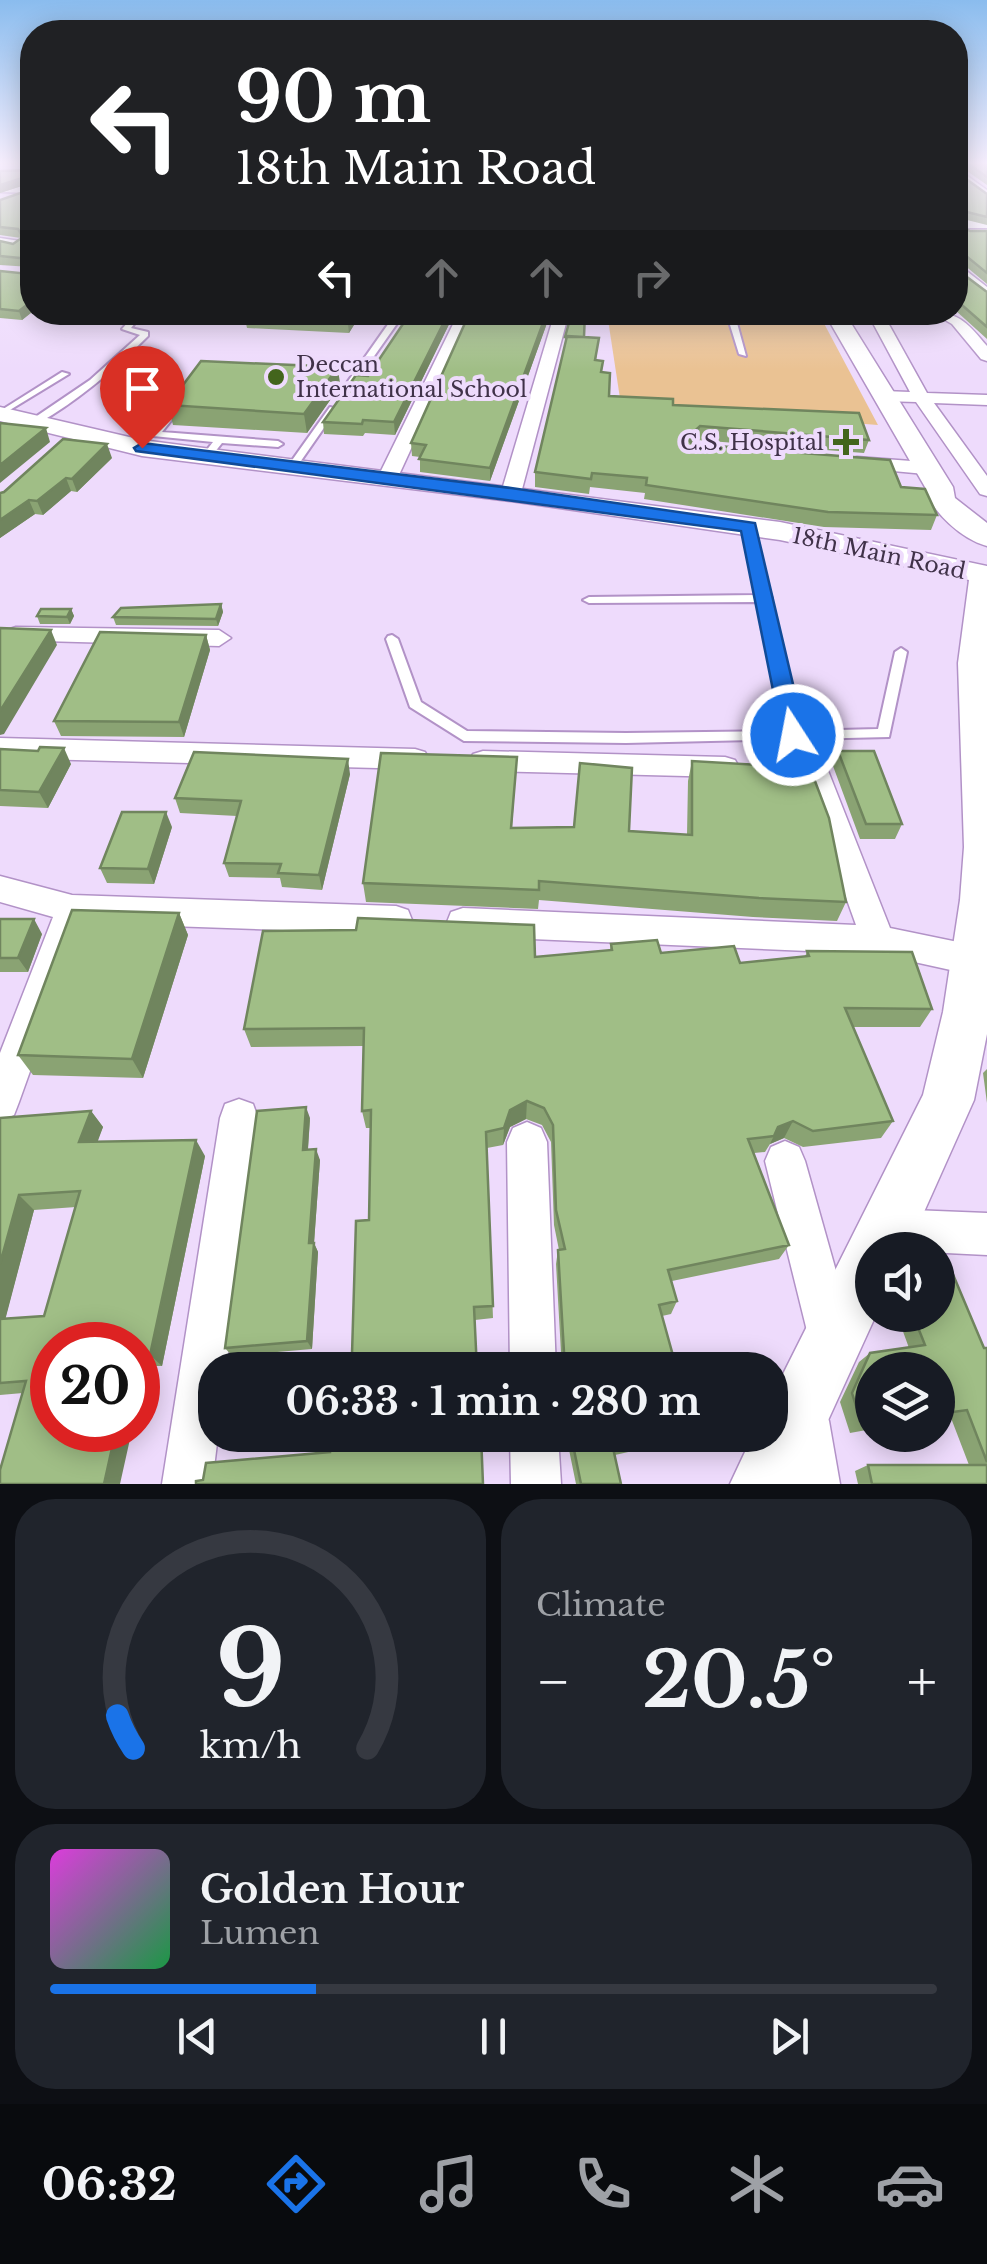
<!DOCTYPE html>
<html lang="en">
<head>
<meta charset="utf-8">
<style>
  body { margin:0; font-family:"Libre Baskerville",serif; background:#20242c; color:#f1f3f6; height:100vh; display:flex; flex-direction:column; font-size:38px; white-space:nowrap }
  * { box-sizing:border-box; margin:0 }
  p { font-size:32px; color:#9ea1a6 }
  .icon { flex:none; width:55px; height:55px; fill:none; stroke:currentColor; stroke-width:2; stroke-linecap:round; stroke-linejoin:round }
  .map { position:relative; height:1484px; overflow:hidden }
  .side { display:flex; flex-direction:column; gap:15px; padding:15px; background:#0d0f14; flex:1 }
  .side>* { flex:none }
  .top-card { position:absolute; left:20px; top:20px; width:948px; height:305px; border-radius:40px; box-shadow:0 5px 25px #0003; background:#202124; color:#fff; overflow:hidden }
  .fabs { position:absolute; left:855px; top:1232px; display:grid; gap:20px }
  .fabs a { display:grid; place-items:center; width:100px; height:100px; border-radius:50%; background:#171b24; box-shadow:0 5px 25px #0003; font-size:50px }
  .speed { position:absolute; left:30px; top:1322px; display:flex; gap:20px; font-size:50px; font-weight:700; text-align:center }
  .speed>* { display:grid; place-content:center; width:130px; height:130px; border-radius:50%; background:#171b24; box-shadow:0 5px 25px #0003; line-height:1 }
  .speed .limit { border:15px solid #d22; background:#fff; color:#111 }
  .pin { position:absolute; display:grid; place-items:center; width:85px; height:85px; color:#fff; margin:-102px -42px; border-radius:50% 50% 50% 0; rotate:-45deg; box-shadow:0 0 10px #0007 }
  .pin .icon { rotate:45deg }
  .me { position:absolute; width:110px; margin:-55px; rotate:349deg; stroke-linejoin:round; filter:drop-shadow(0 0 8px #0008) }
  .turn { display:flex; align-items:center; gap:35px; height:210px; padding:0 50px; font-size:45px }
  .turn .icon { width:130px; height:130px; stroke-width:2.5 }
  .turn b { display:block; font-size:70px; line-height:85px }
  .lanes { display:flex; align-items:center; height:95px; padding:0 50px; background:#0003; justify-content:center; gap:50px; direction:ltr }
  .lanes .off { opacity:.35 }
  .big { font-size:75px; font-weight:700; line-height:1.1 }
  .side .card { flex:1; display:flex; flex-direction:column; justify-content:center; gap:15px; min-width:0; padding:0 35px; border-radius:40px; background:#20242c }
  .side .dial { align-items:center; gap:0 }
  .dial svg { height:260px; overflow:visible; fill:none; stroke:#363941; stroke-width:7; stroke-linecap:round; text-anchor:middle }
  .dial text { fill:#f1f3f6; stroke:none }
  .song { display:flex; align-items:center; gap:30px }
  .cover { width:120px; height:120px; border-radius:15px; background:linear-gradient(135deg,hsl(300 70% 55%),hsl(140 70% 35%)) }
  .played { height:10px; border-radius:5px; background:linear-gradient(90deg,#1a73e8 30%,#363941 30%) }
  .keys { display:flex; justify-content:space-around; direction:ltr }
  .heat { display:flex; justify-content:space-between; align-items:center; font-size:55px; direction:ltr }
  .side .tiles { flex:1; display:grid; gap:15px; grid-template-columns:1fr 1fr }
  .card:last-child { grid-column:span 2 }
  .trip { position:absolute; left:198px; top:1352px; width:590px; height:100px; border-radius:40px; background:#171b24; box-shadow:0 5px 25px #0003; font-weight:700; line-height:100px; text-align:center }
  .tab-bar { display:flex; height:160px; justify-content:space-around; align-items:center; background:#090b0e; color:#9ea1a6 }
  .tab-bar .icon { width:70px; height:70px }
  .tab-bar .selected { color:#1a73e8 }
  .tab-bar b { font-size:45px; color:#f1f3f6 }
  .map>svg:first-child { display:block }
</style>
</head>
<body>
<div class="map">
<svg width="987" height="1484" viewBox="0 0 987 1484">
  <rect width="100%" height="100%" fill="#eedbfc"/>
  <path fill="#eac293" d="M607 313 819 314 878 425 621 405Z"/>
  <g fill="none" stroke-linecap="round" stroke-linejoin="round">
    <g stroke="#b292c7" stroke-width="4">
      <path id="lane" d="M137 312H144L131 328 148 332V336C114 370 79 400 37 424H31V420L90 380 140 335 122 329Z
        M726 312H734L746 356 739 354Z
        M396 313 403 315 351 389H345L344 387Z
        M62 372 69 374 0 416V411Z
        M181 400 185 403 162 432 278 441 283 444 278 447 222 443 210 458 207 459 202 456 213 442 153 436V432L178 401Z
        M330 407 337 409 296 468H290L288 466Z
        M748 524 753 527 769 595 772 598 770 601 799 731 878 729 895 652 901 648 907 652 889 737 626 743 464 741 410 707 386 639 388 636 392 635 398 639 421 702 467 731 626 733 785 731 758 602 589 603 583 600 589 597 757 595 743 527Z"/>
    </g>
    <g stroke="#b292c7" stroke-width="3">
      <path id="street" d="M955 167 987 190V198L955 175Z
        M0 186 32 187V193L0 192Z
        M955 220H987V228H955Z
        M0 238 20 241 22 244 16 248 0 246Z
        M955 262 987 287V298L955 273Z
        M459 312H474L398 477 388 483 381 481 378 477Z
        M555 312H569L521 493 518 497H504L501 493Z
        M867 312H882L927 393 987 395V405L934 403 987 476V496L980 494 916 402 883 401 874 396 883 391 910 392Z
        M931 312C960 312 969 325 987 346V361L981 359 952 324Z
        M857 457 925 462 935 468 925 474 850 467V459Z
        M16 627 219 630 231 638 219 646 7 640 4 635 7 630Z
        M0 738 415 749 425 752 429 759 425 766 415 769 0 758Z
        M483 751 725 757 735 760 739 767 735 774 725 777 483 771 473 768 469 761 473 754Z
        M773 759 825 763 890 928 987 948V978L878 954 463 936 451 932 447 922 451 912 463 908 856 925 804 780 763 776 759 769 763 762Z
        M0 876 72 895 396 906 408 910 412 920 408 930 396 934 83 923 19 1102 14 1115 0 1121V1053L53 917 0 902Z
        M239 1099 253 1104 258 1118 226 1370H215V1435H218L212 1484H162L220 1118 225 1104Z
        M527 1122 541 1128 547 1142 556 1370H510L507 1142 513 1128Z
        M785 1141 799 1147 805 1161 854 1335 847 1351 831 1358 815 1351 808 1335 765 1161 771 1147Z
        M887 1209 987 1213V1255L885 1250 872 1245 866 1230 872 1215Z
        M805 1397 822 1404 829 1421 840 1484H790L781 1421 788 1404Z
        M510 1435H558L561 1484H511Z"/>
    </g>
    <g stroke="#b292c7" stroke-width="3">
      <path id="secondary" d="M824 312H844L953 487 955 498 987 523V546C963 540 930 511 925 487Z
        M0 407 142 440 780 522 987 566V1034L974 1100 907 1250H872V1315H876L799 1484H730L753 1435H770V1400L923 1095 943 1012 960 900 964 847 958 663 969 580 780 540 511 501 142 456 0 421Z"/>
    </g>
    <use href="#lane" fill="#fff" fill-rule="evenodd"/>
    <use href="#street" fill="#fff" fill-rule="evenodd"/>
    <use href="#secondary" fill="#fff" fill-rule="evenodd"/>
  </g>
  <path fill="#8aa373" fill-rule="evenodd" d="M0 162H32V185L31 183 0 193V171L32 170 31 164H0Z
    M955 162H987V185L957 164Z
    M955 171 987 194V225L955 217 956 224 970 231H987V284L957 259H955V268L987 292V339L955 310Z
    M32 189V312L22 320 0 318V271L29 274 31 267 0 265V241L13 244 21 238 0 235V200Z
    M251 312H362L349 333 247 328 245 319Z
    M411 312H455L395 435 365 433 363 436 324 434 323 422 368 376Z
    M551 312 490 481 420 472V457L412 456 411 443Z
    M565 337 599 338 596 360 602 372 609 396 673 405 869 440 864 453 697 440 693 444 901 487 937 515 931 530 824 527 644 499 645 493 590 487 589 494 535 487V472L566 343Z
    M338 367 340 386 307 433 173 425 168 405Z
    M112 458 77 492 71 491 43 515 35 514 0 538V493Z
    M221 604 223 612 218 626 116 625 113 617Z
    M71 609 74 616 70 624H40L37 616Z
    M206 635 210 650 184 737 61 736 54 721Z
    M0 749 71 764 48 808 0 806Z
    M838 751 902 824 895 839H860L833 766Z
    M517 757 512 828 629 831 687 835 688 781 692 761 846 902 837 921 753 917 539 900 538 909 366 902 363 883Z
    M350 774 322 890 282 887 280 878 229 877 224 863 237 816 180 813 175 798Z
    M172 827 154 884 107 883 100 868Z
    M179 913 188 935 143 1078 33 1075 18 1055Z
    M0 919 42 934 28 972H0Z
    M611 944 661 953 740 963 805 957 807 951 932 1009 920 1027H853L893 1121 881 1138 803 1147 784 1138 770 1144 765 1152 754 1153 789 1245 779 1259 672 1281 677 1301 671 1314 662 1316 562 1370 556 1264 558 1250H559L554 1225 551 1142 542 1125 526 1119 510 1127 503 1145 487 1148 493 1318 475 1320 352 1354 369 1220 370 1128H366L362 1111 363 1046 251 1047 244 1029 535 957 610 950Z
    M987 1069V1103L983 1073Z
    M91 1111 103 1127 97 1141 205 1156 162 1366H146L138 1403V1345L23 1393 0 1395V1118ZM76 1207 44 1316 5 1319 34 1210Z
    M310 1118 308 1150 320 1160 314 1243 318 1252 312 1349 232 1356 225 1348Z
    M897 1315H938L984 1348H987V1484H858L855 1471 868 1465H969L951 1418 938 1420V1370H872V1429L850 1433 840 1402 859 1362 870 1353 909 1348Z
    M566 1435H689L686 1439 615 1455 621 1484H576Z"/>
  <path fill="#70855e" d="M29 176 31 183 0 193V185Z
    M32 301V312L22 320 19 311Z
    M356 312H362L349 333 348 324Z
    M449 312H455L395 435 394 422Z
    M547 312H551L490 481V468Z
    M338 367 340 386 307 433 304 414Z
    M700 426 697 440 685 452 687 438Z
    M46 428 50 442 0 483V465Z
    M107 444 112 458 77 492 72 479Z
    M66 478 71 491 43 515 37 501Z
    M29 500 35 514 0 538V520Z
    M221 604 223 612 218 626 216 619Z
    M71 609 74 616 70 624 67 617Z
    M51 630 57 645 4 734 0 735V711Z
    M206 635 210 650 184 737 179 722Z
    M64 748 71 764 48 808 39 792Z
    M348 759 350 774 322 890 319 875Z
    M166 812 172 827 154 884 148 869Z
    M179 913 188 935 143 1078 132 1059Z
    M34 919 42 934 28 972 18 958Z
    M527 1101 526 1119 510 1127 503 1145 504 1128 510 1110Z
    M306 1107 310 1118 307 1161 303 1150Z
    M91 1111 103 1127 92 1157 79 1142Z
    M793 1121 784 1138 770 1144 778 1127Z
    M196 1140 205 1156 162 1366 150 1355Z
    M316 1149 320 1160 314 1243 318 1252 312 1349 307 1341 309 1243Z
    M19 1195 34 1210 2 1332 0 1331V1264Z
    M138 1359 146 1366 138 1403Z
    M116 1430H132L120 1484H104Z"/>
  <path fill="#a0be86" stroke="#70855e" stroke-width="2.5" d="M31 162H32V179L29 176 0 185V171L32 170Z
    M966 162H987V177Z
    M955 171 987 194V217L955 209Z
    M32 189V262L30 259 0 256V241L13 244 23 237 18 229 0 227V200Z
    M955 216 956 224 970 231H987V273L960 251H955Z
    M955 255V268L987 292V327L955 299Z
    M32 264V301L19 311 0 309V271L29 274Z
    M251 312H356L348 324 245 319Z
    M411 312H449L394 422 363 420 362 424 323 422 356 375 368 376Z
    M470 312H547L490 468 419 459 426 445 411 443Z
    M572 312H585L584 337H565Z
    M567 336 599 338 595 360 603 361 601 372 610 373 609 396 673 399V405L859 413 869 440 700 426 687 438 692 444 890 460 901 487 925 489 937 515 828 512 646 485 647 478 592 473 591 479 535 472Z
    M201 361 338 367 304 414 168 405Z
    M0 423 46 428 0 465Z
    M63 439 107 444 72 479 66 478 37 501 29 500 0 520V493L4 492Z
    M221 604 216 619 113 617 121 608Z
    M41 609H71L67 617 37 616Z
    M0 628 51 630 0 711Z
    M100 632 206 635 179 722 54 721Z
    M40 747 64 748 39 792 0 790V749L38 751Z
    M838 751H874L902 824H866Z
    M194 752 348 759 319 875 278 873 281 864 224 863 241 801 175 798Z
    M381 753 517 757 511 828 574 827 580 763 632 768 629 831 692 835V761L810 768 829 818 846 902 759 898 539 881V890L363 883Z
    M122 812H166L148 869 100 868Z
    M72 910 179 913 132 1059 18 1055Z
    M358 918 534 925 535 957 612 950 611 944 657 940 661 953 734 946 740 963 809 956 807 951 912 952 932 1009 845 1008 893 1121 813 1131 793 1121 778 1127 774 1136 748 1139 789 1245 668 1270 677 1301 659 1305 677 1370H560L565 1369 558 1250 565 1249 556 1210 553 1125 544 1108 527 1101 510 1110 504 1128 486 1132 493 1306 474 1307 477 1370H333L334 1356 352 1354 356 1221 369 1220 371 1110 362 1111 364 1028 244 1029 263 931 356 930Z
    M0 919H34L18 958H0Z
    M306 1107 303 1150 316 1149 309 1243H314L307 1341 225 1348 257 1111Z
    M91 1111 79 1142 196 1140 150 1355H138V1345H52V1430H116L104 1484H0V1470L26 1381 0 1383V1319L44 1316 80 1191 19 1195 0 1264V1118Z
    M949 1265 984 1348H987V1462L967 1410 938 1414V1370H872V1423L862 1425 852 1393 870 1353 925 1345 913 1315H938V1266Z
    M330 1435H481L483 1484H196V1481L203 1480 206 1463 330 1452Z
    M571 1435H672L613 1448 621 1484H581Z
    M868 1465H987V1484H872Z"/>
  <linearGradient id="sky" x2="0" y2="1"><stop stop-color="#8abcee"/><stop offset="0.44" stop-color="#f7effe"/><stop offset="1" stop-color="#f7effe" stop-opacity="0"/></linearGradient>
  <rect width="987" height="370" fill="url(#sky)"/>
  <path fill="#1a73e8" stroke="#114b97" stroke-width="2.5" d="M142 443 511 488 755 523 805 735 793 743 782 735 741 531 136 451 134 448Z"/>
  <g fill="#43651c" stroke="#eedbfc" stroke-width="4">
    <circle cx="276" cy="377" r="10"/>
    <path d="M841 427h10v10h10v10h-10v10h-10v-10h-10v-10h10z"/>
  </g>
  <g text-anchor="middle" stroke-width="8" stroke-linejoin="round" paint-order="stroke">
    <g font-size="22" fill="#403249" stroke="#eedbfc" text-anchor="start">
      <text x="296" y="372">Deccan<tspan x="296" dy="25">International School</tspan></text>
      <text x="824" y="450" text-anchor="end">C.S. Hospital</text>
    </g>
    <g font-size="22" fill="#403249" stroke="#eedbfc">
      <text transform="translate(879 553) rotate(12)" y="8">18th Main Road</text>
    </g>
  </g>
</svg>
<div class="fabs">
<a><svg class="icon" aria-label="sound" viewBox="0 0 24 24"><path d="M4 9h4l5-4v14l-5-4H4zM17 9q2 3 0 6"/></svg></a>
<a><svg class="icon" aria-label="layers" viewBox="0 0 24 24"><path d="M12 4l9 5-9 5-9-5zM3 14l9 5 9-5"/></svg></a>
</div>
<div class="speed"><div class="limit">20</div></div>
<div class="pin" style="left:142px;top:448px;background:#d93025"><svg class="icon" aria-label="arrive" viewBox="0 0 24 24"><path d="M6 21V4h12l-3 4 3 4H6"/></svg></div>
<svg class="me" style="left:793px;top:735px" viewBox="-20 -20 40 40"><circle r="17" fill="#1a73e8" stroke="#fff" stroke-width="3"/><path d="M0-11L8 9 0 5-8 9z" fill="#fff"/></svg>
<div class="trip">06:33 · 1 min · 280 m</div>
<div class="top-card">
<div class="turn"><svg class="icon" aria-label="left" viewBox="0 0 24 24"><path d="M17 20v-9H6M10 6l-5 5 5 5"/></svg><div><b>90 m</b>18th Main Road</div></div>
<div class="lanes"><svg class="icon" aria-label="left" viewBox="0 0 24 24"><path d="M17 20v-9H6M10 6l-5 5 5 5"/></svg><svg class="icon off" aria-label="ahead" viewBox="0 0 24 24"><path d="M12 20V5M6 11l6-6 6 6"/></svg><svg class="icon off" aria-label="ahead" viewBox="0 0 24 24"><path d="M12 20V5M6 11l6-6 6 6"/></svg><svg class="icon off" aria-label="right" viewBox="0 0 24 24"><path d="M7 20v-9h11M14 6l5 5-5 5"/></svg></div>
</div>
</div>
<section class="side">
<div class="tiles">
<div class="card dial"><svg viewBox="0 0 100 80">
<path d="M14 69A42 42 0 1 1 86 69"/>
<path d="M14 69A42 42 0 0 1 9 59" stroke="#1a73e8"/>
<text x="50" y="56" font-size="32" font-weight="700">9</text>
<text x="50" y="72" font-size="11">km/h</text>
</svg></div>
<div class="card"><p>Climate</p>
<div class="heat"><a>−</a><b class="big">20.5°</b><a>+</a></div>
</div>
<div class="card">
<div class="song"><i class="cover"></i><div><b>Golden Hour</b><p>Lumen</p></div></div>
<div class="played"></div>
<div class="keys"><svg class="icon" aria-label="previous" viewBox="0 0 24 24"><path d="M18 5L8 12l10 7zM5 5v14"/></svg><svg class="icon" aria-label="pause" viewBox="0 0 24 24"><path d="M8 5v14M16 5v14"/></svg><svg class="icon" aria-label="next" viewBox="0 0 24 24"><path d="M6 5l10 7-10 7zM19 5v14"/></svg></div>
</div>
</div>
</section>
<nav class="tab-bar">
<b>06:32</b>
<svg class="icon selected" aria-label="directions" viewBox="0 0 24 24"><path d="M12 3l9 9-9 9-9-9zM9 14v-3h6M13 9l2 2-2 2"/></svg>
<svg class="icon" aria-label="music" viewBox="0 0 24 24"><path d="M9 18V5l10-2v13"/><circle cx="6" cy="18" r="3"/><circle cx="16" cy="16" r="3"/></svg>
<svg class="icon" aria-label="phone" viewBox="0 0 24 24"><path d="M5 4h4l2 5-3 2q2 4 5 5l2-3 5 2v4C11 20 4 13 5 4z"/></svg>
<svg class="icon" aria-label="climate" viewBox="0 0 24 24"><path d="M12 3v18M4 7l16 10M4 17L20 7"/></svg>
<svg class="icon" aria-label="car" viewBox="0 0 24 24"><path d="M5 17H2v-5l4-1 3-4h7l3 4 3 1v5h-3M9 17h6M6 11h13"/><circle cx="7" cy="17" r="2"/><circle cx="17" cy="17" r="2"/></svg>
</nav>
</body>
</html>
